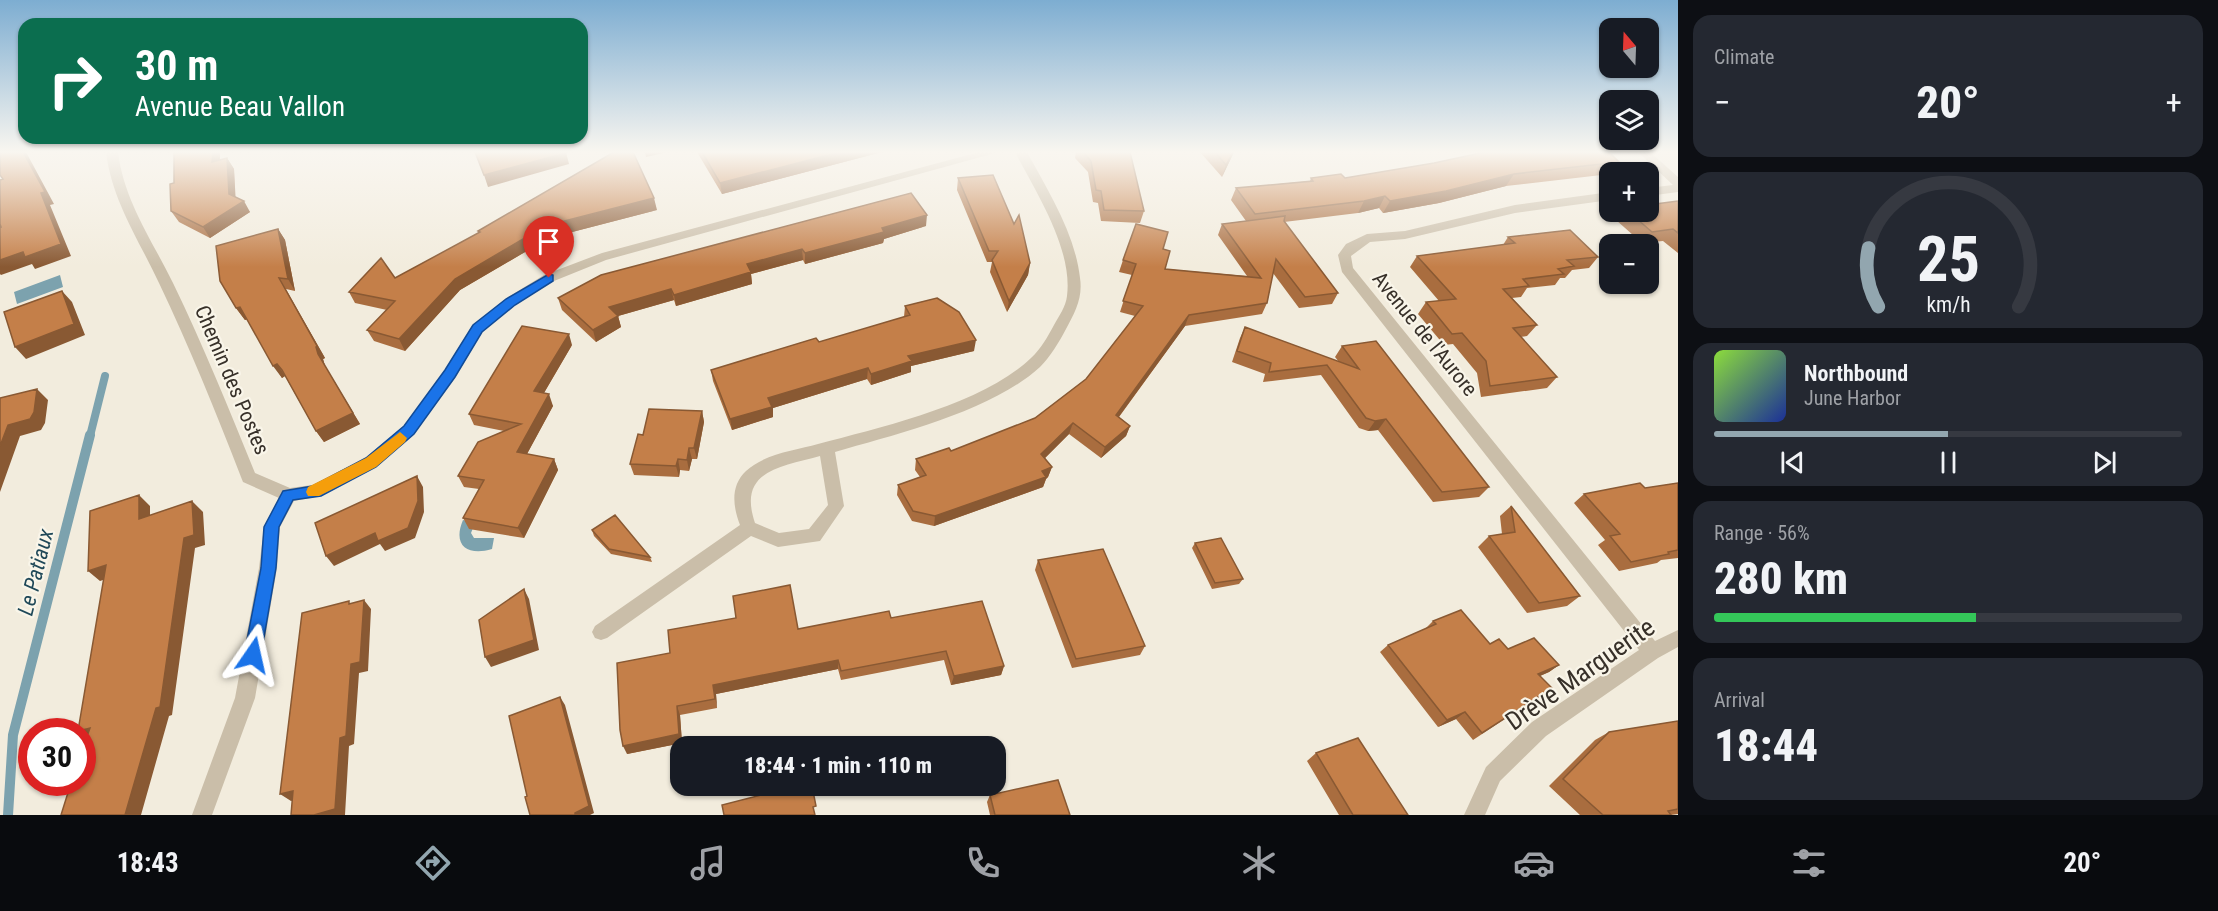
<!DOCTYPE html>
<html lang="en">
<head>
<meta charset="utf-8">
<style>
  body { margin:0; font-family:"Roboto Condensed",sans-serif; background:#242831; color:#f1f3f6; height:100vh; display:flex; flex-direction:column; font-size:22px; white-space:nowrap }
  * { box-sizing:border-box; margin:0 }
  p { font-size:20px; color:#9ea1a6 }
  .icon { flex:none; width:33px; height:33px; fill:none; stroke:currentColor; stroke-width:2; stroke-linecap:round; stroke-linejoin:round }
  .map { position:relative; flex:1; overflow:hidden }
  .side { display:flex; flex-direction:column; gap:15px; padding:15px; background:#0d0f14; width:540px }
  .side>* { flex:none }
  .guide { position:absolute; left:18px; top:18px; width:570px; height:126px; border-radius:18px; box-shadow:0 2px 4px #0004; background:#0b6e4f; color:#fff; overflow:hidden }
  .needle { width:39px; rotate:341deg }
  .tools { position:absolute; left:1599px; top:18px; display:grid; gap:12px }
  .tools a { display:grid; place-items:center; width:60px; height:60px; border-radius:12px; background:#171b24; box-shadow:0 2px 4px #0004; font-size:30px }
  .speed { position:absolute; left:18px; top:718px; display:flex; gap:12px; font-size:30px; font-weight:700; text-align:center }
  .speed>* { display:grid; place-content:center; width:78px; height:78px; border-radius:50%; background:#171b24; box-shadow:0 2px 4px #0004; line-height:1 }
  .speed .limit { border:9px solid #d22; background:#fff; color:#111 }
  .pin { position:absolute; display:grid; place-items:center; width:51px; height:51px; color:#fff; margin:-62px -26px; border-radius:50% 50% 50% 0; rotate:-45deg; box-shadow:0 0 6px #0007 }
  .pin .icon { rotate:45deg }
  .me { position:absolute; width:66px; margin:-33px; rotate:11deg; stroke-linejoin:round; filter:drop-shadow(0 0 4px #0008) }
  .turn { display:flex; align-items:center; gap:21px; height:126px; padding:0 18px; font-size:27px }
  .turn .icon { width:78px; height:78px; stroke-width:2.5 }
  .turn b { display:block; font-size:42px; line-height:51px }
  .big { font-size:45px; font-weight:800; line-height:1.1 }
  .side .widget { flex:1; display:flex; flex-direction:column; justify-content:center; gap:9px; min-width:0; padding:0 21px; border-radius:18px; background:#242831 }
  .side .dial { align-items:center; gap:0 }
  .dial svg { height:156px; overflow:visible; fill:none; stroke:#363941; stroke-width:7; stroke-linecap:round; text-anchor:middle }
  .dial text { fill:#f1f3f6; stroke:none }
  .song { display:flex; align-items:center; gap:18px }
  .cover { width:72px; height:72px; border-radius:9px; background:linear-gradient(135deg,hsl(90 70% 55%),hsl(230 70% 35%)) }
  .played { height:6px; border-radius:3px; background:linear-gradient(90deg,#92a6af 50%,#363941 50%) }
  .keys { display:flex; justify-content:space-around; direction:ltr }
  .heat { display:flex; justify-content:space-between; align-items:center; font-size:33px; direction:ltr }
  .charge { height:9px; border-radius:4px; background:linear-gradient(90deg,#34c759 56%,#363941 0) }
  .trip { position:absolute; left:670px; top:736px; width:336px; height:60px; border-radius:18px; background:#171b24; box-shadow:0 2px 4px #0004; font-weight:800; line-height:60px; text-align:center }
  .tabs { display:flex; height:96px; justify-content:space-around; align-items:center; background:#090b0e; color:#9ea1a6 }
  .tabs .icon { width:42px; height:42px }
  .tabs .selected { color:#92a6af }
  .tabs b { font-size:27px; color:#f1f3f6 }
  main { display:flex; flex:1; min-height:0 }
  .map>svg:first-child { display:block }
</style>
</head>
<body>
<main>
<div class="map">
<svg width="1678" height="815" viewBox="0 0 1678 815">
  <rect width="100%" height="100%" fill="#f2ecdd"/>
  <path fill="#7ca2ae" d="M60 275 63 287 17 304 14 292Z
    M463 520 475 523 471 533 474 538H494L492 549C468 556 452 546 463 520Z"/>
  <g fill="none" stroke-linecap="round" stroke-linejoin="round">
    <path stroke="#7ca2ae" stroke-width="8" d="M90 436 105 376"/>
    <path stroke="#7ca2ae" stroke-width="10" d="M8 815 13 735 90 435"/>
    <path fill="#cabea9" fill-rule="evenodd" d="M106 152H118C124 201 152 240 173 283 203 345 229 409 255 473L290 488 312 485 365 458 404 426 445 370 472 326 505 299 544 275 602 253 979 152H999L606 260 554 281 515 305 482 332 455 378 414 434 377 466 321 496 294 501 280 527 277 568 255 698 212 815H192L235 698 259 568 264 527 279 498 243 482 241 477C216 412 189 346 159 283 139 240 112 201 106 152Z
      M1015 152H1027C1048 191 1075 233 1080 278 1083 298 1075 312 1066 329 1059 342 1051 356 1040 367 992 411 898 434 835 452L844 506 820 541 778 547 751 536 607 638 601 640 595 638 592 632 595 626 740 525C733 507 730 486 746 471 764 454 796 450 818 444 882 427 983 404 1031 358 1041 349 1048 336 1054 325 1059 316 1066 306 1067 296 1073 249 1036 192 1015 152ZM820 456 828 505 809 529 779 533 755 523C737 470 781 467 820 456Z
      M1638 152H1650L1678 177V192L1648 196V188L1673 185Z
      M1610 192V200L1515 213 1405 239 1370 242 1351 256 1353 268 1655 641 1678 630V647L1658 658 1546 736 1500 781 1485 815H1464L1486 767 1532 722 1639 650 1342 272 1338 255 1346 244 1367 234 1405 231 1515 205Z"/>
  </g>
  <path fill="#a96d3f" d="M220 152V160L227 158 234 169 235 197 250 212 210 238 179 222 171 211 174 183Z
    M697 152H882L722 194Z
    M1076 152H1130L1144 211 1140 223 1101 221 1098 203 1093 202 1088 172 1075 158Z
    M1200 152H1234L1222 177Z
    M1619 162 1611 172H1610V174L1506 186 1439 203 1383 213 1379 208 1358 213 1284 222 1338 293 1332 304 1299 308 1273 273 1267 303 1262 314 1185 326 1119 417 1130 426 1126 436 1101 458 1069 434 1045 458 1052 467 1048 477 1046 479 1043 487 934 526 912 521 897 495 898 485 920 477 915 470 916 459 951 451 1035 418 1086 379 1135 316 1120 312 1132 275 1119 272 1123 260 1163 249 1165 269 1247 276 1218 235 1222 224 1246 221 1231 200 1236 188 1310 181 1311 178H1345Z
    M958 178 1030 263 1028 275 1007 312 990 272 992 262H987L957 190Z
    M1678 201V253L1663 241 1642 243 1616 220 1623 212H1648Z
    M657 210 549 238 460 290 405 351 374 341 367 330 387 310 355 303 349 292 395 278 479 233 478 231Z
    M926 226 884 239 883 243 805 264 803 260 751 274 752 284 676 306 674 300 618 316 621 327 596 342 562 310 558 298 601 275Z
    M278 229 285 240 295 291 286 289 325 358 323 359 325 366 360 424 324 442 316 431 285 376 282 378 247 319 245 320 236 308Z
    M1508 237 1598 257 1589 268 1572 270 1565 278H1560L1555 285 1527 288 1521 297 1512 298 1537 325 1527 336 1520 337 1557 377 1547 388 1481 397 1477 373 1453 344 1444 345 1418 314 1426 302 1439 301 1410 267 1417 256 1503 245Z
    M905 306 974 351 911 366V372L871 385 867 379 773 408V417L732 430 713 381 711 370 819 342 904 317Z
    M1245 327 1339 362 1335 357 1342 346 1489 487 1479 497 1433 502 1378 430 1368 431 1359 428 1321 375 1263 382 1265 374 1232 362 1240 338Z
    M572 345 544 393 553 406 527 454 554 459 558 470 524 538 469 529 463 518 479 489 464 487 458 476 504 431 474 425 469 414Z
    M702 411 704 422 697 459H692L689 471 680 470 679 477 634 475 630 464 643 435Z
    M1678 483V558L1661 560 1657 563 1619 571 1598 545 1605 540 1574 503 1584 494 1645 488Z
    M1511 506 1580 596 1567 606 1527 613 1478 547 1489 536 1502 534 1500 516Z
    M592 530 650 557 652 562 611 554 594 536Z
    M1195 543 1243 579 1239 584 1212 589 1192 548Z
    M1038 560 1145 646 1140 655 1072 668 1035 570Z
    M891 618 1004 666 1001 675 951 685 944 660 841 680 838 669 716 694 717 708 680 715 682 743 627 754 670 653 798 629Z
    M1433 621 1490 644 1559 665 1549 672 1540 676 1552 688 1473 740 1456 719 1438 727 1380 652 1388 645 1425 629Z
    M1678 721V814L1671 815H1580L1549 786 1595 740 1609 732Z
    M1316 753 1408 815H1339L1307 761Z
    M990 795 1070 815H990L987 802Z"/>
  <path fill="#895933" d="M23 152H26L54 204 50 205 71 256 35 269 32 264 1 275 0 274V260Z
    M213 152H220L219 173 212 162Z
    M566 152 569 164 488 187 484 175Z
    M645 152H668L646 157Z
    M840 152H882L722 194 720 183Z
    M1233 152H1234L1222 177 1226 165Z
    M227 158 234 169 236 205 229 194Z
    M1514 174 1506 186 1439 203 1383 213 1390 201Z
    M1385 196 1379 208 1358 213 1364 201Z
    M654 198 657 210 549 238 460 290 405 351 399 339 455 279 545 226Z
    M244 201 250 212 210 238 203 227Z
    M927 215 926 226 884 239 883 243 805 264V253L882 228Z
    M278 229 285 240 295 291 288 279Z
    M802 249 803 260 751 274 752 284 676 306 674 295 747 264Z
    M1030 263 1028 275 1007 312 1009 301Z
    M279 278 325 358 323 359 325 366 360 424 324 442 316 431 318 354Z
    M671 289 674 300 618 316 621 327 596 342 593 330 609 307Z
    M62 291 72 302 85 335 26 359 15 347Z
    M240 307 248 319 245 320 236 308Z
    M1189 315 1185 326 1112 426 1116 415Z
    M569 334 572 345 538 403 534 391Z
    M976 340 974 351 911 366V372L871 385V374L908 356Z
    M277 364 285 376 282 378 273 366Z
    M868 368 867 379 773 408V417L732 430 730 419 768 398Z
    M37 389 48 400 45 423 41 430 20 436 0 492V446L8 425Z
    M549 394 553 406 522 463 517 452Z
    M702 411 704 422 697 459 694 448Z
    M1386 419 1378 430 1368 431 1375 421Z
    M1073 423 1069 434 1038 465 1041 454Z
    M1130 426 1126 436 1101 458 1105 447Z
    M689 448 692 459 689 471 687 460Z
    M554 459 558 470 524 538 518 528Z
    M678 459 680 470 679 477 676 466Z
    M1052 467 1048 477 1046 479 1043 487 934 526 935 516Z
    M417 476 423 487 424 512 415 538 385 551 380 544 334 566 326 556 375 533Z
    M139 495 150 506V529L139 519Z
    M192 501 203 512 205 545 195 548 172 715 169 716 141 815H125Z
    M106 565 118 575 100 581 88 571Z
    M524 589 529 599 539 650 491 667 485 657Z
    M364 600 371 609 368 671 359 673 354 744 349 746 345 815H314L340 738 351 664Z
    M838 660V669L716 694 717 708 713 685Z
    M1559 665 1549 672 1528 681 1538 674Z
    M1004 666 1001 675 951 685 954 676Z
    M560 697 565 705 594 813 590 815H575V813Z
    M677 706 680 715 682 743 627 754 623 746Z
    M1465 712 1456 719 1438 727 1447 720Z
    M90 728 92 740 82 734V732L78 731Z
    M293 791 303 798 291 801 280 794Z"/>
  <path fill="#c47f49" stroke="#895933" stroke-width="1.5" d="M0 152H23L45 192 41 193 61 244 25 257 23 252 0 260V227H1L0 224V180L3 179 0 175Z
    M174 152H213L212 162 227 158 229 194 244 201 203 227 171 211 170 184 174 183Z
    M475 152H566V153L484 175Z
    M614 152H633L654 198 545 226 455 279 399 339 367 330 395 301 349 292 381 258 395 278 480 232 478 231Z
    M702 152H840L720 183Z
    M1083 152H1130L1144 211 1104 210 1101 191 1096 190 1091 161Z
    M1215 152H1233L1226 165Z
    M1485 152H1609L1619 162 1514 174 1446 191 1390 201 1385 196 1364 201 1255 214 1236 188 1313 181 1311 178 1341 174 1345 178 1434 163Z
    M993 175 1014 224 1019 215 1030 263 1009 301 992 260 998 251H989L958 178Z
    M911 193 927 215 882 228 884 232 805 253 802 249 747 264 751 272 674 295 671 289 609 307 618 316 593 330 558 298 601 275Z
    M1678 201V233L1673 229 1652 232 1629 212H1648V205Z
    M1285 216 1284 221 1338 293 1305 297 1276 259 1267 303 1189 315 1116 415 1130 426 1105 447 1073 423 1041 454 1052 467 1042 471 1046 477 935 516 913 511 898 485 926 475 916 459 949 448 951 451 1035 418 1086 379 1143 306 1123 301 1136 264 1123 260 1136 224 1168 232 1163 249 1170 251 1165 269 1261 278 1222 224Z
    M278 229 288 279 279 278 317 346 316 347 318 354 353 413 316 431 282 370 277 364 273 366 240 307 236 308 220 281 216 246Z
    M1570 230 1598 257 1567 260 1574 266 1558 269 1564 274 1523 279 1529 286 1503 289 1537 325 1513 328 1557 377 1490 386 1486 361 1462 333 1452 334 1426 302 1456 299 1417 256 1515 243 1508 237Z
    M62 291 74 324 15 347 4 312Z
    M937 298 959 312 976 340 908 356 912 361 871 374 868 368 768 398 772 407 730 419 711 370 816 338 819 342 910 315 905 306Z
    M522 326 569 334 534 391 549 394 517 452 554 459 518 528 463 518 484 480 458 476 478 442 521 424 469 414Z
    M1245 327 1359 369 1342 346 1376 341 1489 487 1442 492 1386 419 1375 421 1366 418 1327 365 1269 372 1271 363 1237 351Z
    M37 389 34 412 30 419 8 425 0 446V398Z
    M649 409 702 411 694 448H689L687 460 678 459 676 466 630 464 638 434 643 435Z
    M417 476 418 501 408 528 378 541 375 533 326 556 315 523Z
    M1640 483 1645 488 1678 483V550L1668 552 1669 554 1631 562 1610 536 1620 534 1584 494Z
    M139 495V519L192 501 194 535 184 538 160 707 156 708 125 815H61L71 783H82V750L90 728 78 731 106 565 88 571 90 511Z
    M1511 506 1580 596 1539 603 1489 536 1515 532Z
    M615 515 650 557 609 549 592 530Z
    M1221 538 1243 579 1215 583 1195 543Z
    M1103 549 1145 646 1076 659 1038 560Z
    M790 585 798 629 889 611 891 618 982 601 1004 666 954 676 946 651 841 671 838 660 713 685 715 699 677 706 679 734 623 746 620 730 617 663 670 653 668 630 736 618 733 596Z
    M524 589 534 640 485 657 479 620Z
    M364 600 360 662 351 664 346 736 340 738 335 809 314 815H291L293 791 280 794 302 613 349 601V604Z
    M1461 610 1490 644 1499 639 1508 649 1534 638 1559 665 1538 674 1552 688 1482 733 1465 712 1447 720 1388 645 1436 624 1433 621Z
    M560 697 589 806 575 813V815H530L525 797 527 796 509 716Z
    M1678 721V809L1668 811 1671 815H1603L1563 779 1609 732Z
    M1358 738 1408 815H1353L1316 753Z
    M1058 780 1070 815H995L990 795Z
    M768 786H812L816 806 813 807 815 815H724L722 805 769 793Z"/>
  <linearGradient id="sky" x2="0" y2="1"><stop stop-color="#7dadd1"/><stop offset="0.57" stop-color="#f9f6f0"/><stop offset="1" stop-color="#f9f6f0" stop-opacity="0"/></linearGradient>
  <rect width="1678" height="267" fill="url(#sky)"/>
  <path fill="#1a73e8" stroke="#114b97" stroke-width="1.5" d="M549 274 553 275V281L515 305 482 332 455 377 414 434 376 467 321 496 293 500 279 527 276 568 261 655 259 660 253 662 247 660 244 655 261 568 264 527 283 491 313 486 366 458 404 426 445 370 473 325 506 299Z"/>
  <path fill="#f59e0b" d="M400 432 407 438 405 442 376 467 319 496H308L306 492 308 487 366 458Z"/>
  <g text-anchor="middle" stroke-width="4.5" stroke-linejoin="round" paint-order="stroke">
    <g font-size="21" fill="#373029" stroke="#f9f5e9">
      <text transform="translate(1425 334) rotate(51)" y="7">Avenue de l'Aurore</text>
      <text transform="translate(232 380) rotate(67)" y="7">Chemin des Postes</text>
    </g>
    <g font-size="22" font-style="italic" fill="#1f4858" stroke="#f9f5e9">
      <text transform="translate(35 572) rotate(-76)" y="8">Le Patiaux</text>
    </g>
    <g font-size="26" fill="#373029" stroke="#f9f5e9">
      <text transform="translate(1580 674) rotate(-35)" y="9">Drève Marguerite</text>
    </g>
  </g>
</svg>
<div class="tools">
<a><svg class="needle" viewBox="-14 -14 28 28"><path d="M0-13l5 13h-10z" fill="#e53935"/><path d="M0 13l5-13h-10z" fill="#9ea1a6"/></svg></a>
<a><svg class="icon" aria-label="layers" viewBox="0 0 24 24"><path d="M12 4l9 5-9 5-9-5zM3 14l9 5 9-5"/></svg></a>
<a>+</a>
<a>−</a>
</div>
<div class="speed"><div class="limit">30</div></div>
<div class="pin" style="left:549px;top:278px;background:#d93025"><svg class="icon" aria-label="arrive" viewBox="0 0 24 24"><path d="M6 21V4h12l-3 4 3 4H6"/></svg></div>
<svg class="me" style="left:253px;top:655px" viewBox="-20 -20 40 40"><path d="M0-17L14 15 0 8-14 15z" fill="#1a73e8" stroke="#fff" stroke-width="4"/></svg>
<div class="trip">18:44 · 1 min · 110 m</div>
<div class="guide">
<div class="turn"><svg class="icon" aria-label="right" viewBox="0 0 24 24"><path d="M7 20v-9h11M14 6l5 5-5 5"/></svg><div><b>30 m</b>Avenue Beau Vallon</div></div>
</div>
</div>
<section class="side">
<div class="widget"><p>Climate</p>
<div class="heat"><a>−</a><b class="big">20°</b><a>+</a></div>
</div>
<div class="widget dial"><svg viewBox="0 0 100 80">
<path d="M14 69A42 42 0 1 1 86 69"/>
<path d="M14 69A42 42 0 0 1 9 39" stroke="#92a6af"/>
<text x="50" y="56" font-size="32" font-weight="700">25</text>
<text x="50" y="72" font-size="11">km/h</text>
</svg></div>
<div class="widget">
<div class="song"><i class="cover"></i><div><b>Northbound</b><p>June Harbor</p></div></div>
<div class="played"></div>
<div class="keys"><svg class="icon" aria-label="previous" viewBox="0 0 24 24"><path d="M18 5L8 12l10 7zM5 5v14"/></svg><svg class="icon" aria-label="pause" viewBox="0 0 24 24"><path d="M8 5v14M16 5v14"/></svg><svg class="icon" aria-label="next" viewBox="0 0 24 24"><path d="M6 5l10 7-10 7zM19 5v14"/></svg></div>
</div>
<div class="widget"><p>Range · 56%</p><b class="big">280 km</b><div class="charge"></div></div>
<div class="widget"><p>Arrival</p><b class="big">18:44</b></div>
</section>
</main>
<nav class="tabs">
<b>18:43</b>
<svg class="icon selected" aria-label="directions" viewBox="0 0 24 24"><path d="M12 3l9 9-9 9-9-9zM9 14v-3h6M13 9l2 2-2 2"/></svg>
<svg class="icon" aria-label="music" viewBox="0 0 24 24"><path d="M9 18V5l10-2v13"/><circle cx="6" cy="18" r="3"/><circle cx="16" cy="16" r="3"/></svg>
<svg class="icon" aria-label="phone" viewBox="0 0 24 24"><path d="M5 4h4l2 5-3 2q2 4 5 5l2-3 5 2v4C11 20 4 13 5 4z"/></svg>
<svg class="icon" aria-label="climate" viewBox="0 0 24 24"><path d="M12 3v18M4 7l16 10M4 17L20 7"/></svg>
<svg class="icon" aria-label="car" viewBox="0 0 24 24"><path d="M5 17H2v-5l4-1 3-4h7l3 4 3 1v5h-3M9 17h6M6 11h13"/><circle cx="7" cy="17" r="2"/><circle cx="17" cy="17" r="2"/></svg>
<svg class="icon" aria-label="filters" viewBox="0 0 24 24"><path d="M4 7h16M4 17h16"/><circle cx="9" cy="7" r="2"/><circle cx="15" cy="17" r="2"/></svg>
<b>20°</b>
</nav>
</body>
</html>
